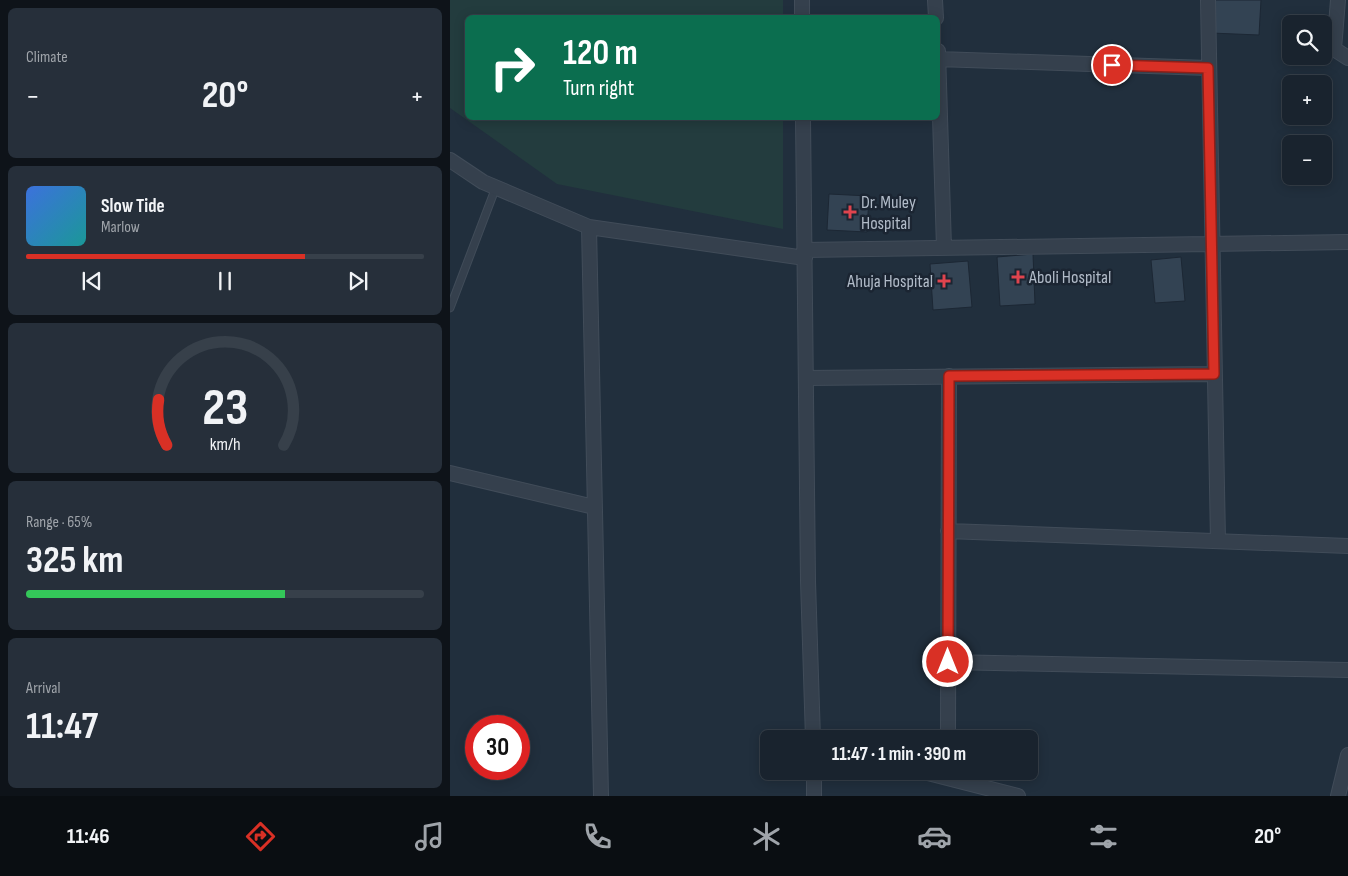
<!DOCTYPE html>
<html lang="en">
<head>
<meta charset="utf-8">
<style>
  body { margin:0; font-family:"Sofia Sans Condensed",sans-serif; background:#262f3a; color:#f1f3f6; height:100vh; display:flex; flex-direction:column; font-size:19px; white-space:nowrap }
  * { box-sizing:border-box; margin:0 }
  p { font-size:16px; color:#9fa4aa }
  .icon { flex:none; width:28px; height:28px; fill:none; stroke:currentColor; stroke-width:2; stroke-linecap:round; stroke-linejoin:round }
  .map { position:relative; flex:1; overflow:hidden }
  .details { display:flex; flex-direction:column; gap:8px; padding:8px; background:#0e1319; width:450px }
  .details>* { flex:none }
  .hud { position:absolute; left:15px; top:15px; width:475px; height:105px; border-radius:8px; box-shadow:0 2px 12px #0003,0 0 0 1px #37404a; background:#0b6e4f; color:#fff; overflow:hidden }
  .buttons { position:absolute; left:832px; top:15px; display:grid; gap:10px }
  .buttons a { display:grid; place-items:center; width:50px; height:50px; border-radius:8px; background:#19232e; box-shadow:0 2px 12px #0003,0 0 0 1px #37404a; font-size:25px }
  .speed { position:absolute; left:15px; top:715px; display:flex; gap:10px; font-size:25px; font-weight:700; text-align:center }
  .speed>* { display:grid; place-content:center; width:65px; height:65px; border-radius:50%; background:#19232e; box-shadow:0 2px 12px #0003,0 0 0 1px #37404a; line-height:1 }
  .speed .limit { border:8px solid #d22; background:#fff; color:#111 }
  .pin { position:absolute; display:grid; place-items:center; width:42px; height:42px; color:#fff; margin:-21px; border:2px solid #fff; border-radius:50%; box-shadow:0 1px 5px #0007 }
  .me { position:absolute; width:55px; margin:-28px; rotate:0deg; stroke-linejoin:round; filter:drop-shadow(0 0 4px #0008) }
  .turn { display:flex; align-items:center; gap:18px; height:105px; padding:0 15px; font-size:22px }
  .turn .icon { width:65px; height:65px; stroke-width:2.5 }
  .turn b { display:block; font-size:35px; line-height:42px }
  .big { font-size:38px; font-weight:700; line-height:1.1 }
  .details .card { flex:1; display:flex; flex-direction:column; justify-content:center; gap:8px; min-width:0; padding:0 18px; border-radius:8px; background:#262f3a }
  .details .dial { align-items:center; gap:0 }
  .dial svg { height:130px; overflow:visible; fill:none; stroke:#37404a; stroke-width:7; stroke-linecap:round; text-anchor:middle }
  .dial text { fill:#f1f3f6; stroke:none }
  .song { display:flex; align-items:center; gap:15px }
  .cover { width:60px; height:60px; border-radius:8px; background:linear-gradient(135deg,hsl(220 70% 55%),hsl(180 70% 35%)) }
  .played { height:5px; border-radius:2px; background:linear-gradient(90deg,#d93025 70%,#37404a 70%) }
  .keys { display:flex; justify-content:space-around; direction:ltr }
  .heat { display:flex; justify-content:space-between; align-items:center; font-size:28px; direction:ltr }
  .charge { height:8px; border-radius:4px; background:linear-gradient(90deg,#34c759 65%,#37404a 0) }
  .trip { position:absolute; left:310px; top:730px; width:278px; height:50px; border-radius:8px; background:#19232e; box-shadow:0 2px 12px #0003,0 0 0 1px #37404a; font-weight:700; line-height:50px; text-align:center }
  .tab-bar { display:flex; height:80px; justify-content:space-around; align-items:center; background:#0a0e12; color:#9fa4aa }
  .tab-bar .icon { width:35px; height:35px }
  .tab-bar .current { color:#d93025 }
  .tab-bar b { font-size:22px; color:#f1f3f6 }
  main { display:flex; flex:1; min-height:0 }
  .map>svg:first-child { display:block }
</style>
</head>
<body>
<main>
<section class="details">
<div class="card"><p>Climate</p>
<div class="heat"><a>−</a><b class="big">20°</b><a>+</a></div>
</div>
<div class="card">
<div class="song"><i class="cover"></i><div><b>Slow Tide</b><p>Marlow</p></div></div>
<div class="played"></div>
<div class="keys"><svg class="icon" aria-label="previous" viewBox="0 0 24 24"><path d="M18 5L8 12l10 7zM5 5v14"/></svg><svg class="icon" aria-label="pause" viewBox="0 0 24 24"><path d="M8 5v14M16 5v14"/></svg><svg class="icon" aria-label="next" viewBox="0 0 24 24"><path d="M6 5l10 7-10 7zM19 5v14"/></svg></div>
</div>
<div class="card dial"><svg viewBox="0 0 100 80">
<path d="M14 69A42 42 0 1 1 86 69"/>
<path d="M14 69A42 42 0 0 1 9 41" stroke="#d93025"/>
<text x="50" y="56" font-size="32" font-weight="700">23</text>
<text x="50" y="72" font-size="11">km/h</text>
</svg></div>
<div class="card"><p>Range · 65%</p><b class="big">325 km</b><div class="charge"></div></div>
<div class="card"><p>Arrival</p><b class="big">11:47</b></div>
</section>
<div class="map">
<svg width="898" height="796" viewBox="0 0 898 796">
  <rect width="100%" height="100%" fill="#212f3d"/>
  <path fill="#233c3e" d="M0 0H333V17L18 18V118H333V229L107 184 0 108Z"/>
  <path fill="#334353" stroke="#1c2734" d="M763 0H811L809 35 761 33Z
    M379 194 419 196 417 232 377 230Z
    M583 254 585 304 550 306 547 257Z
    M731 257 735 301 705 303 701 260Z
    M518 261 522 307 483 310 480 264Z"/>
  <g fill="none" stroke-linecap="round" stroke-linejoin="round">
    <g stroke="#414c59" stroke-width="9">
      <path id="service" d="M0 308 46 187"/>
    </g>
    <g stroke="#414c59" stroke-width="16">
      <path id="minor" d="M352 0V18
        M485 0 486 18
        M758 0 768 541
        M888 0 884 49 898 58
        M488 51 494 248
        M488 59 758 68
        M353 118 358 581 363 739
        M0 160 33 182 139 227 355 258
        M139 227 151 796
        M354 250 898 242
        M356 378 764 374
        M0 473 144 507
        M498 531 898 546
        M498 662 898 670
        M498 739 499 376
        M364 771V796
        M470 771 568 796
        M888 796 898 755"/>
    </g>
    <use href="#service" stroke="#35404d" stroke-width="7"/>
    <use href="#minor" stroke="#35404d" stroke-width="14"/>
  </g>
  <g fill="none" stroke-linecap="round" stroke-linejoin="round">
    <g stroke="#8d1f18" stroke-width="12">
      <path id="route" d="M498 662 499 376 764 374 758 68 662 65"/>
    </g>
    <use href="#route" stroke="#d93025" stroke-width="9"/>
  </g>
  <g fill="#e0444e" stroke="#1b2532" stroke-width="2">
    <path d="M397.5 204.5h5v5h5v5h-5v5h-5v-5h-5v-5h5z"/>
    <path d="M565.5 269.5h5v5h5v5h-5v5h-5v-5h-5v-5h5z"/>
    <path d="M491.5 273.5h5v5h5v5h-5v5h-5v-5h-5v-5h5z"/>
  </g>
  <g text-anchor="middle" stroke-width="5" stroke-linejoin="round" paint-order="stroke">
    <g font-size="18" fill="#b1bbc8" stroke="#1b2532" text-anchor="start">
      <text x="411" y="208">Dr. Muley<tspan x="411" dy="21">Hospital</tspan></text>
      <text x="579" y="283">Aboli Hospital</text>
      <text x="483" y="287" text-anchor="end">Ahuja Hospital</text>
    </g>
  </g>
</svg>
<div class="buttons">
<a><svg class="icon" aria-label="search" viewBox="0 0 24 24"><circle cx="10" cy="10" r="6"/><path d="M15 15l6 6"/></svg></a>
<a>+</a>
<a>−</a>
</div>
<div class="speed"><div class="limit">30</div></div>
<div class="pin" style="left:662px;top:65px;background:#d93025"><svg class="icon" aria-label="arrive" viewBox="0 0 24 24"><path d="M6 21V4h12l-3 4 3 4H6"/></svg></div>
<svg class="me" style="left:498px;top:662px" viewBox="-20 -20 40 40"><circle r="17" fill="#d93025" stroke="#fff" stroke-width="3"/><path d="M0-11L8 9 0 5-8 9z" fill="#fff"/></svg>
<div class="trip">11:47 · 1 min · 390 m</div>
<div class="hud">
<div class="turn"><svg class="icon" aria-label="right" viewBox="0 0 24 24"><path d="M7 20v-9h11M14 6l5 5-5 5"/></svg><div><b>120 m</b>Turn right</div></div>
</div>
</div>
</main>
<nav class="tab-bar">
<b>11:46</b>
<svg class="icon current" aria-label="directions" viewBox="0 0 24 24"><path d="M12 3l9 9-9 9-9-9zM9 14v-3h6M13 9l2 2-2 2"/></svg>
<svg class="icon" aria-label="music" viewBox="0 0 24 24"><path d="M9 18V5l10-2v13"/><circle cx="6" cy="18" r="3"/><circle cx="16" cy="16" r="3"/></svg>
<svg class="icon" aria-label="phone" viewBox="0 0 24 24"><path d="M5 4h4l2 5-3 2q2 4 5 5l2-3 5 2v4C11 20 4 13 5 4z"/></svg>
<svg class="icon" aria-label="climate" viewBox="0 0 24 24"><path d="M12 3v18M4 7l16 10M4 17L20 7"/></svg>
<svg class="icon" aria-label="car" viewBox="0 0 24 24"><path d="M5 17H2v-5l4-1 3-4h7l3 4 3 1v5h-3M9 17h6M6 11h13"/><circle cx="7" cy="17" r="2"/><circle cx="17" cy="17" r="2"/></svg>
<svg class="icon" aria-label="filters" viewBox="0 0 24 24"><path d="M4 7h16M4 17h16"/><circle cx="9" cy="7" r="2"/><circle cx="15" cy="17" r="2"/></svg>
<b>20°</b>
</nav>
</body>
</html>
